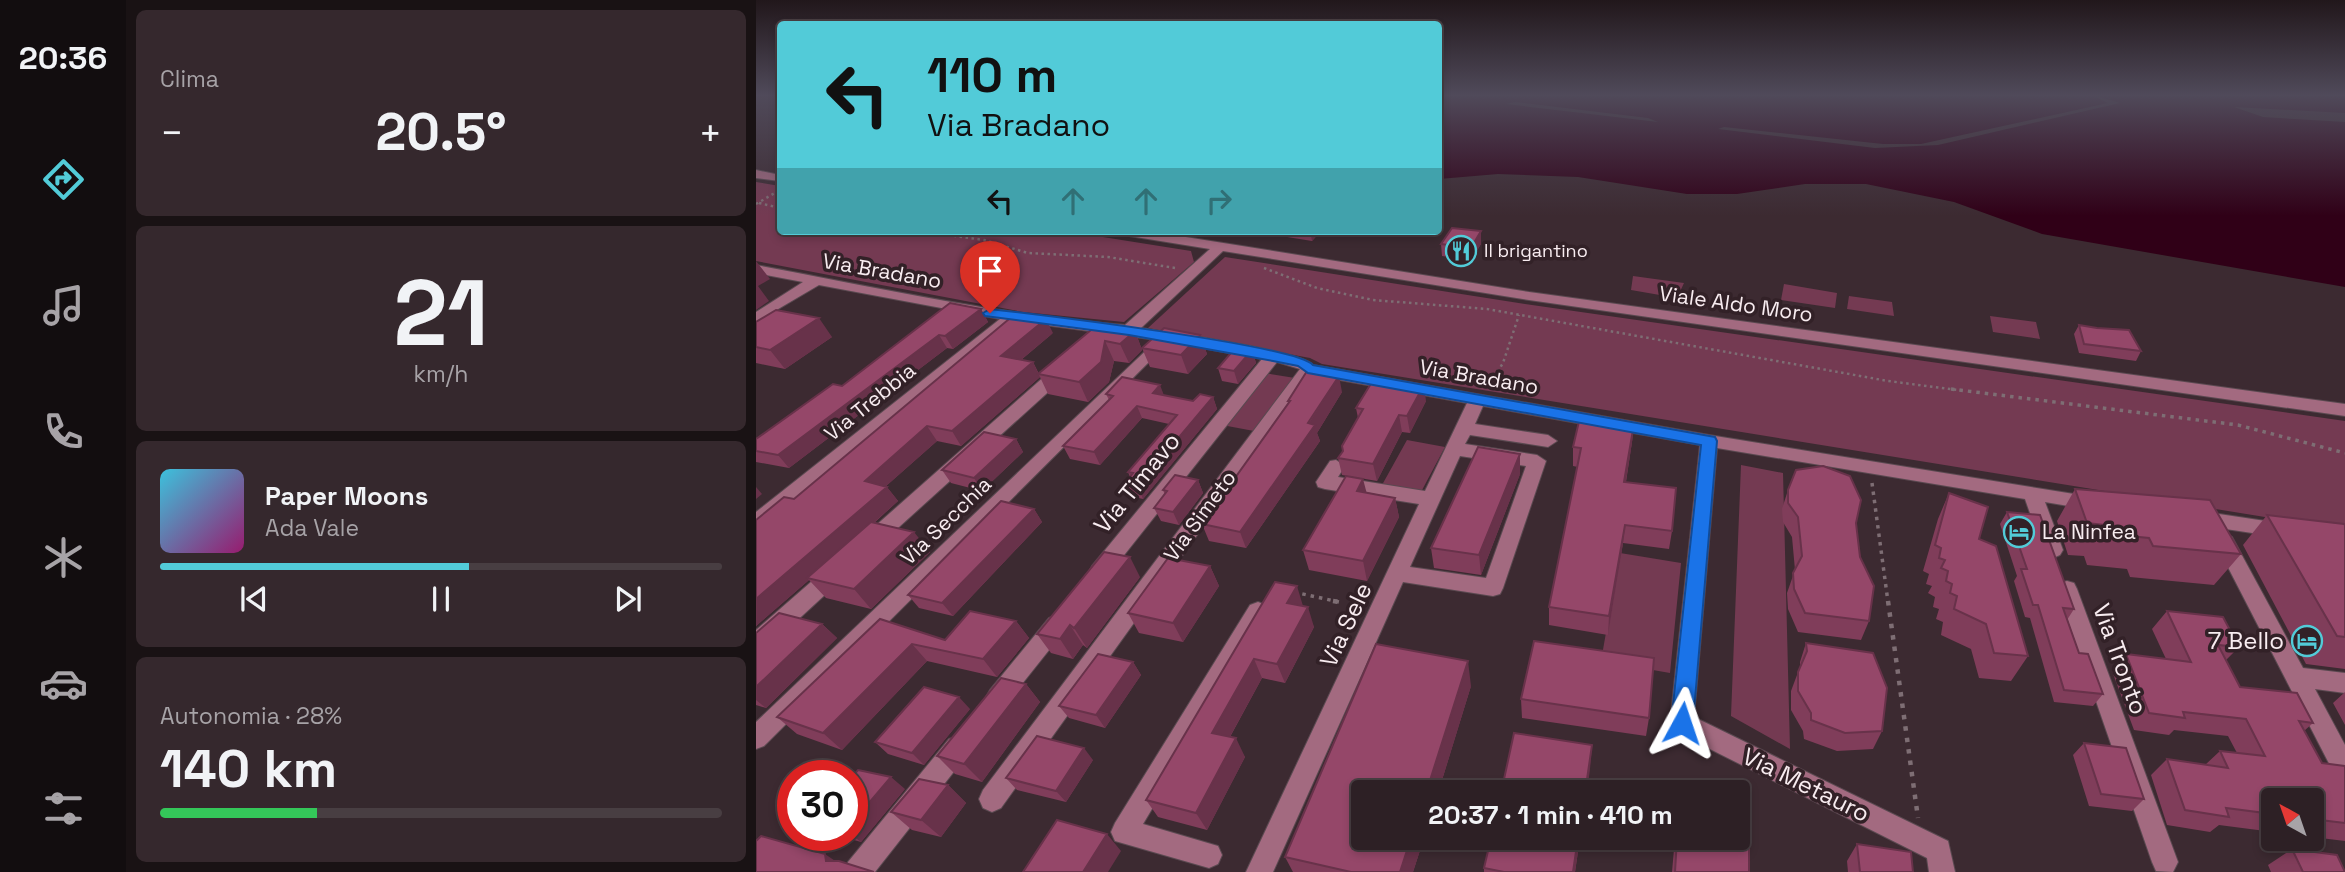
<!DOCTYPE html>
<html lang="it">
<head>
<meta charset="utf-8">
<style>
  body { margin:0; font-family:"Space Grotesk",sans-serif; background:#35282d; color:#f1f3f6; height:100vh; display:flex; flex-direction:column; font-size:26px; white-space:nowrap }
  * { box-sizing:border-box; margin:0 }
  p { font-size:23px; color:#a7a3a7 }
  .icon { flex:none; width:38px; height:38px; fill:none; stroke:currentColor; stroke-width:2; stroke-linecap:round; stroke-linejoin:round }
  .map { position:relative; flex:1; overflow:hidden }
  .panel { display:flex; flex-direction:column; gap:10px; padding:10px; background:#191214; width:630px }
  .panel>* { flex:none }
  .banner { position:absolute; left:21px; top:21px; width:665px; height:214px; border-radius:7px; box-shadow:0 4px 10px #0003,0 0 0 2px #483e42; background:#52cbd8; color:#111; overflow:hidden }
  .needle { width:46px; rotate:320deg }
  .controls { position:absolute; left:1505px; top:788px; display:grid; gap:14px }
  .controls a { display:grid; place-items:center; width:63px; height:63px; border-radius:7px; background:#2d2025; box-shadow:0 4px 10px #0003,0 0 0 2px #483e42; font-size:35px }
  .speed { position:absolute; left:21px; top:760px; display:flex; gap:14px; font-size:35px; font-weight:700; text-align:center }
  .speed>* { display:grid; place-content:center; width:91px; height:91px; border-radius:50%; background:#2d2025; box-shadow:0 4px 10px #0003,0 0 0 2px #483e42; line-height:1 }
  .speed .limit { border:10px solid #d22; background:#fff; color:#111 }
  .pin { position:absolute; display:grid; place-items:center; width:60px; height:60px; color:#fff; margin:-72px -30px; border-radius:50% 50% 50% 0; rotate:-45deg; box-shadow:0 0 7px #0007 }
  .pin .icon { rotate:45deg }
  .me { position:absolute; width:77px; margin:-38px; rotate:5deg; stroke-linejoin:round; filter:drop-shadow(0 0 5px #0008) }
  .turn { display:flex; align-items:center; gap:24px; height:147px; padding:0 35px; font-size:32px }
  .turn .icon { width:91px; height:91px; stroke-width:2.5 }
  .turn b { display:block; font-size:49px; line-height:60px }
  .lanes { display:flex; align-items:center; height:66px; padding:0 35px; background:#0003; justify-content:center; gap:35px; direction:ltr }
  .lanes .off { opacity:.35 }
  .big { font-size:52px; font-weight:700; line-height:1.1 }
  .panel .card { flex:1; display:flex; flex-direction:column; justify-content:center; gap:10px; min-width:0; padding:0 24px; border-radius:10px; background:#35282d }
  .panel .dial { align-items:center; gap:0 }
  .dial b { font-size:91px; line-height:1 }
  .song { display:flex; align-items:center; gap:21px }
  .cover { width:84px; height:84px; border-radius:10px; background:linear-gradient(135deg,hsl(190 70% 55%),hsl(320 70% 35%)) }
  .played { height:7px; border-radius:4px; background:linear-gradient(90deg,#52cbd8 55%,#483e42 55%) }
  .keys { display:flex; justify-content:space-around; direction:ltr }
  .heat { display:flex; justify-content:space-between; align-items:center; font-size:38px; direction:ltr }
  .charge { height:10px; border-radius:5px; background:linear-gradient(90deg,#34c759 28%,#483e42 0) }
  .trip { position:absolute; left:595px; top:780px; width:399px; height:70px; border-radius:7px; background:#2d2025; box-shadow:0 4px 10px #0003,0 0 0 2px #483e42; font-weight:700; line-height:70px; text-align:center }
  main { display:flex; flex:1; min-height:0 }
  .menu { display:flex; flex-direction:column; width:126px; justify-content:space-around; align-items:center; background:#120d0f; color:#a7a3a7 }
  .menu .icon { width:49px; height:49px }
  .menu .active { color:#52cbd8 }
  .menu b { font-size:32px; color:#f1f3f6 }
  .map>svg:first-child { display:block }
</style>
</head>
<body>
<main>
<nav class="menu">
<b>20:36</b>
<svg class="icon active" aria-label="directions" viewBox="0 0 24 24"><path d="M12 3l9 9-9 9-9-9zM9 14v-3h6M13 9l2 2-2 2"/></svg>
<svg class="icon" aria-label="music" viewBox="0 0 24 24"><path d="M9 18V5l10-2v13"/><circle cx="6" cy="18" r="3"/><circle cx="16" cy="16" r="3"/></svg>
<svg class="icon" aria-label="phone" viewBox="0 0 24 24"><path d="M5 4h4l2 5-3 2q2 4 5 5l2-3 5 2v4C11 20 4 13 5 4z"/></svg>
<svg class="icon" aria-label="climate" viewBox="0 0 24 24"><path d="M12 3v18M4 7l16 10M4 17L20 7"/></svg>
<svg class="icon" aria-label="car" viewBox="0 0 24 24"><path d="M5 17H2v-5l4-1 3-4h7l3 4 3 1v5h-3M9 17h6M6 11h13"/><circle cx="7" cy="17" r="2"/><circle cx="17" cy="17" r="2"/></svg>
<svg class="icon" aria-label="filters" viewBox="0 0 24 24"><path d="M4 7h16M4 17h16"/><circle cx="9" cy="7" r="2"/><circle cx="15" cy="17" r="2"/></svg>
</nav>
<section class="panel">
<div class="card"><p>Clima</p>
<div class="heat"><a>−</a><b class="big">20.5°</b><a>+</a></div>
</div>
<div class="card dial"><b>21</b><p>km/h</p></div>
<div class="card">
<div class="song"><i class="cover"></i><div><b>Paper Moons</b><p>Ada Vale</p></div></div>
<div class="played"></div>
<div class="keys"><svg class="icon" aria-label="previous" viewBox="0 0 24 24"><path d="M18 5L8 12l10 7zM5 5v14"/></svg><svg class="icon" aria-label="pause" viewBox="0 0 24 24"><path d="M8 5v14M16 5v14"/></svg><svg class="icon" aria-label="next" viewBox="0 0 24 24"><path d="M6 5l10 7-10 7zM19 5v14"/></svg></div>
</div>
<div class="card"><p>Autonomia · 28%</p><b class="big">140 km</b><div class="charge"></div></div>
</section>
<div class="map">
<svg width="1589" height="872" viewBox="0 0 1589 872">
  <rect width="100%" height="100%" fill="#3c2a31"/>
  <path fill="#743a52" d="M0 182 24 186V231H309L435 251 438 262 368 322 267 312 0 261Z
    M469 257 769 304 1589 421V530L566 364 554 358 392 328Z
    M877 276 928 283 921 298 875 290Z
    M1028 284 1081 293 1079 308 1025 300Z
    M1093 296 1136 302 1138 316 1091 309Z
    M1234 316 1280 322 1284 339 1237 332Z
    M508 373 539 378 498 431 466 425Z
    M651 440 689 447 665 492 626 485Z
    M985 465 1027 473 1034 749 975 716Z
    M864 553 925 563 914 673 845 661Z"/>
  <path fill="#300017" d="M683 94H1589V287L1286 234 1198 202 1110 184H1049L981 194H931L822 177 742 174 683 179Z"/>
  <path fill="#3c2a31" d="M1333 94 1364 103 1182 145 1119 148 962 129 968 127 1127 144H1165L1352 103Z
    M759 102 892 118 902 122 750 104Z
    M1478 107 1589 113V122L1507 117Z"/>
  <g fill="none" stroke-linecap="round" stroke-linejoin="round">
    <g stroke="#5a4950" stroke-width="2">
      <path id="minor" d="M0 170 24 175V181L0 178Z
        M360 231H392L773 292 1589 404V416L773 300 467 251 385 328C412 332 544 350 557 365L953 435 1343 498 1345 503 1343 508 1336 510 1289 502 1307 550 1304 555 1297 558 1290 555 1287 550 1269 499 961 448 938 717 1192 841 1199 872H1173L1171 858 918 731 914 723 944 445 727 406 719 424 792 435 801 441 792 447 714 435 709 444 781 455 790 461 747 588 744 594 737 596 647 582 517 872H490L663 504 569 489 562 487 560 482 574 461 580 460 589 466 582 477 669 491 711 403 556 375 245 808 236 812 227 808 223 799 227 790 544 369 521 362 350 578 343 580 336 578 333 572 336 566 506 359 413 342 8 746 0 749V722L401 340 258 321 7 528 0 530V512L244 319 63 285 0 322V312L47 282 0 273V265C123 288 245 315 369 325L454 249 367 235ZM704 456 770 466 730 578 654 567Z
        M305 366 311 367 313 371 311 375 122 546 115 549 108 546 105 541 108 536 299 367Z
        M1443 511 1523 523 1530 525 1533 530 1530 535 1523 537 1443 525 1436 523 1433 518 1436 513Z
        M1469 534 1476 537 1547 668 1589 673V693L1559 689 1589 745V781L1580 777 1459 542 1462 537Z
        M78 566 85 568 88 574 85 580 8 651 0 653V630L71 568Z
        M1311 581 1318 583 1321 589 1422 862 1417 872 1400 871 1396 862 1301 589 1304 583Z
        M502 602 510 605 513 611 510 617 387 824 462 846 466 855 462 864 453 868 359 841 355 832 359 823 494 605Z
        M301 615 309 618 312 624 309 630 250 704 242 707 234 704 230 697 234 690 293 618Z
        M202 736 211 739 214 747 211 755 119 872H89L92 862 193 739Z"/>
    </g>
    <path stroke="#7e6e74" stroke-width="2.5" stroke-dasharray="2.5 3.5" stroke-linecap="butt" d="M3 203 24 208
      M0 204 24 190
      M162 231 228 240 272 253 352 257 419 268
      M508 268 561 288 617 300 731 309 1132 381 1209 391
      M732 387 747 363 763 315"/>
    <path stroke="#7e6e74" stroke-width="3.5" stroke-dasharray="3.5 5" stroke-linecap="butt" d="M1195 389 1482 425 1589 453
      M1116 483 1132 602
      M538 592 583 602"/>
    <path stroke="#7e6e74" stroke-width="4.5" stroke-dasharray="4.5 7" stroke-linecap="butt" d="M577 601 583 602
      M1132 601 1162 818"/>
    <use href="#minor" fill="#a36a80" fill-rule="evenodd"/>
  </g>
  <path fill="#803d5a" d="M494 231H565L556 241Z
    M685 244H725L715 260 686 256Z
    M225 309 232 322 197 349 191 348 33 468 0 462V439L86 386Z
    M0 322 76 337 29 369 0 363Z
    M341 325 379 331 386 350 373 363 358 361 353 382 332 402 292 394 284 377 205 446 181 441 130 486 142 501 118 523 174 552 115 609 70 598 53 580 0 626V520L38 499 297 333 265 360 277 362 283 374Z
    M1323 325 1385 351 1380 361 1323 353 1318 334Z
    M444 335 451 354 432 374 394 367 386 348Z
    M496 350 500 363 482 384 466 381 462 368Z
    M586 392 561 433 564 441 490 548 453 541 446 524 532 403V401Z
    M350 394 408 395 437 401 457 397 461 409 387 499 374 496 368 484 374 477 372 472 413 424 386 418 344 465 314 459 307 446 353 400Z
    M670 401 654 433 646 432 621 481 586 475 582 458 587 452 586 446 602 418 600 408Z
    M878 424 876 442 870 482 916 531 913 549 867 543 852 635 793 625V607L822 467 817 466V447Z
    M260 439 267 452 226 491 195 483 186 470Z
    M764 474 725 575 678 568 675 548Z
    M442 480 447 493 423 525 405 521 398 508 409 495 407 490Z
    M1319 489 1485 554 1458 585 1374 577 1371 569 1331 565 1328 556 1312 555 1301 521Z
    M1032 490 1100 523 1113 621 1105 640 1042 632 1032 609 1031 593 1039 570 1036 537 1027 522 1026 509Z
    M610 492 639 498 643 517 611 581 553 570 547 550Z
    M1193 493 1223 539 1272 656 1255 681 1223 678 1215 649 1185 635 1187 622 1180 619 1183 609 1177 607 1179 597 1172 593 1176 586 1170 584 1173 574 1167 571 1182 519Z
    M278 509 286 522 197 616 163 608 152 595Z
    M1251 512 1318 609 1311 620 1323 653 1347 694 1337 706 1298 702 1274 618 1269 617 1258 581 1261 576 1244 524Z
    M1511 515 1589 525V669L1550 664 1487 545Z
    M454 566 463 586 427 642 383 633 372 613Z
    M384 577 331 648 327 645 317 659 295 653 281 634Z
    M519 582 547 606 558 627 529 683 506 678 474 737 489 757 451 830 402 817 390 800Z
    M1411 611 1483 647 1470 660 1484 687 1557 723 1548 731 1566 763 1589 766V841L1556 837V800H1517V832L1463 825 1454 832 1411 825 1395 775 1411 759 1449 765 1464 751 1481 753 1472 736 1418 730 1413 735 1378 730 1356 671 1370 654 1410 659 1396 629Z
    M124 619 189 640 260 621 273 638 241 677 171 661 86 750 41 734 21 717Z
    M66 624 81 638 10 708 0 705V633Z
    M1050 643 1126 731 1117 749 1081 751 1048 739 1047 731 1035 710V691L1044 667V662Z
    M377 662 385 675 349 728 313 718 303 706Z
    M270 684 284 702 226 782 199 774 181 756Z
    M715 686 682 793H607L668 838 657 872H537L529 857Z
    M1589 692V725L1577 703Z
    M765 699 893 718 890 736 766 718Z
    M214 709 168 765 132 754 119 742Z
    M1328 743 1388 799 1376 811 1333 806 1317 755Z
    M337 760 310 802 261 790 250 778Z
    M192 785 210 803 185 837 156 830 135 812Z
    M149 789 105 842 87 837 84 835H96Z
    M735 838H824L819 872H728V868Z
    M919 838H982L993 872H916Z
    M1101 844 1157 872H1092L1091 861Z
    M1536 849 1589 872H1515L1512 865Z"/>
  <path fill="#68324a" d="M554 231H565L556 241Z
    M725 231V244L715 260V248Z
    M0 261 14 279 2 286 13 301 0 310Z
    M225 309 232 322 197 349 189 336Z
    M63 318 76 337 29 369 14 350Z
    M290 319 297 333 253 370 245 356Z
    M379 331 386 350 373 363 364 344Z
    M183 335 191 348 33 468 22 455Z
    M444 335 451 354 432 374 425 355Z
    M349 341 358 361 353 382 332 402 323 382Z
    M496 350 500 363 482 384 478 371Z
    M277 362 284 377 205 446 196 431Z
    M583 376 586 392 561 433 564 441 490 548 484 532Z
    M404 385 409 398 397 393Z
    M668 385 670 401 654 433 651 416Z
    M457 397 461 409 387 499 382 486Z
    M381 406 386 418 344 465 338 452Z
    M643 415 646 432 621 481 617 464Z
    M878 424 876 442 867 500 868 482Z
    M171 426 181 441 120 495 109 481Z
    M260 439 267 452 226 491 218 478Z
    M764 454V474L725 575 723 555Z
    M607 479 612 498 601 491Z
    M442 480 447 493 423 525 417 512Z
    M0 487 6 494 0 499Z
    M131 487 142 501 54 579 51 578 53 580 0 626V599Z
    M639 498 643 517 611 581 607 561Z
    M278 509 286 522 197 616 186 603Z
    M869 525 867 543 852 635 853 616Z
    M158 532 174 552 115 609 98 589Z
    M374 557 384 577 331 648 318 628Z
    M454 566 463 586 427 642 417 623Z
    M541 586 547 606 531 603Z
    M552 607 558 627 529 683 521 664Z
    M260 621 273 638 241 677 227 659Z
    M66 624 81 638 10 708 0 700V687Z
    M314 625 327 645 317 659 304 639Z
    M156 644 171 661 86 750 67 733Z
    M498 659 506 678 466 751 456 733Z
    M712 661 715 686 682 793H670Z
    M377 662 385 675 349 728 340 715Z
    M270 684 284 702 226 782 208 764Z
    M203 697 214 709 168 765 156 753Z
    M480 738 489 757 451 830 440 813Z
    M836 745 834 769 831 793H829Z
    M328 748 337 760 310 802 300 791Z
    M135 777 149 789 105 842 96 835V823Z
    M192 785 210 803 185 837 165 820Z
    M351 834 365 851 352 872H327Z
    M655 838H668L657 872H644Z
    M822 838H824L819 872H817Z
    M69 854 88 867 70 861Z"/>
  <path fill="#954769" stroke="#68324a" stroke-width="2" d="M696 228 725 231 715 248 685 244Z
    M194 303 225 309 189 336 183 335 22 455 0 451V439L77 384 86 386Z
    M20 310 63 318 14 350 0 347V322Z
    M259 314 290 319 245 356 277 362 196 431 171 426 109 481 131 487 0 599V520L28 497 38 499Z
    M341 325 379 331 364 344 349 341 345 362 323 382 282 374Z
    M1323 325 1341 328 1373 330 1385 351 1328 344Z
    M408 328 444 335 425 355 386 348Z
    M480 347 496 350 478 371 462 368Z
    M551 371 583 376 552 423 559 425 484 532 446 524 534 401H532Z
    M366 377 404 385 397 393 437 401 444 394 457 397 382 486 368 484 377 473 372 472 421 415 381 406 338 452 307 446 357 396 350 394Z
    M619 377 668 385 651 416 643 415 617 464 582 458 587 451 586 446 607 409 600 408Z
    M824 417 878 424 868 482 920 488 916 531 869 525 853 616 793 607 825 448 817 447Z
    M228 432 260 439 218 478 186 470Z
    M722 447 764 454 723 555 675 548Z
    M1067 466 1094 476 1105 500 1100 523 1104 557 1118 586 1113 621 1049 613 1038 589 1037 573 1046 556 1042 517 1032 503V490L1040 470Z
    M419 475 442 480 417 512 398 508 411 491 407 490Z
    M590 476 607 479 601 491 639 498 607 561 547 550Z
    M1319 489 1454 500 1485 554 1397 546 1393 538 1352 534 1348 525 1331 523Z
    M1193 493 1232 507 1223 539 1240 546 1272 656 1238 653 1230 624 1198 609 1201 596 1194 593 1196 584 1190 581 1192 571 1185 568 1189 560 1183 558 1185 548 1179 545Z
    M245 501 278 509 186 603 152 595Z
    M1251 512 1284 515 1318 609 1307 608 1323 653 1332 654 1347 694 1308 690 1282 605H1277L1265 569H1271Z
    M1511 515 1588 524 1589 525V637L1581 636Z
    M115 522 158 532 98 589 51 578Z
    M348 552 374 557 318 628 314 625 304 639 281 634Z
    M412 558 454 566 417 623 372 613Z
    M519 582 541 586 531 603 552 607 521 664 498 659 456 733 480 738 440 813 390 800Z
    M214 611 260 621 227 659 156 644 67 733 21 717 124 619 189 640Z
    M1411 611 1467 617 1483 647 1462 645 1484 687 1541 693 1557 723 1543 721 1566 763 1589 766V823L1556 819V800H1517V814L1470 808 1473 817 1429 810 1411 759 1472 768 1464 751 1509 756 1490 719 1427 712 1429 718 1393 713 1370 654 1435 662Z
    M23 613 66 624 0 687V633Z
    M778 641 898 658 893 718 765 699Z
    M1050 643 1117 653 1131 688 1126 731 1089 733 1055 720V713L1042 691V672L1051 651Z
    M620 644 712 661 670 793H607V838H655L644 872H595L529 857Z
    M342 654 377 662 340 715 303 706Z
    M245 678 270 684 208 764 181 756Z
    M168 687 203 697 156 753 119 742Z
    M758 733 836 745 829 793H745Z
    M281 736 328 748 300 791 250 778Z
    M1328 743 1370 748 1388 799 1345 794Z
    M102 770 135 777 96 823V777Z
    M163 779 192 785 165 820 135 812Z
    M924 790 940 793H924Z
    M982 799 993 801V872H919L921 838H982Z
    M301 820 351 834 327 872H267Z
    M5 836 69 854 70 861H83L118 872H0V841Z
    M735 838H822L817 872H748L728 868Z
    M1101 844 1155 852 1157 872H1104Z
    M1536 849 1581 855 1589 872H1547Z"/>
  <linearGradient id="sky" x2="0" y2="1"><stop stop-color="#21171b"/><stop offset="0.44" stop-color="#504a5a"/><stop offset="1" stop-color="#504a5a" stop-opacity="0"/></linearGradient>
  <rect width="1589" height="216" fill="url(#sky)"/>
  <path fill="#1a73e8" stroke="#114b97" stroke-width="2" d="M234 309C277 314 540 345 557 365L959 437 961 441 937 723 934 730 926 733 919 730 915 723 945 445 552 373 542 366 517 361 373 335 229 316 227 313Z"/>
  <defs>
    <g id="restaurant-ring" transform="scale(1.575)"><circle r="9.5" fill="#322127" stroke="#52cbd8" stroke-width="1.5"/><path d="M-5-6h1v4h1v-4h1v4h1v-4h1v5L-1.5 .5V6h-2V.5L-5-1ZM5-6V6H3V1.5H1.5Q1.5-4 5-6Z" fill="#52cbd8"/></g>
    <g id="hotel-ring" transform="scale(1.575)"><circle r="9.5" fill="#322127" stroke="#52cbd8" stroke-width="1.5"/><path d="M-6-4.5h1.5V1H6V5H4.5V3h-9V5H-6ZM-4 0a1.8 1.8 0 1 1 3.6 0ZM.5 0V-2.5h3Q6-2.5 6 0Z" fill="#52cbd8"/></g>
  </defs>
  <g fill-rule="evenodd">
    <use href="#restaurant-ring" x="705" y="251"/>
    <use href="#hotel-ring" x="1263" y="532"/>
    <use href="#hotel-ring" x="1551" y="641"/>
  </g>
  <g text-anchor="middle" stroke-width="7" stroke-linejoin="round" paint-order="stroke">
    <g font-size="18" fill="#f8ecf0" stroke="#322127" text-anchor="start">
      <text x="728" y="257">Il brigantino</text>
    </g>
    <g font-size="21" fill="#f8ecf0" stroke="#322127">
      <text transform="translate(126 271) rotate(10)" y="7">Via Bradano</text>
      <text transform="translate(980 304) rotate(8)" y="7">Viale Aldo Moro</text>
      <text transform="translate(723 377) rotate(10)" y="7">Via Bradano</text>
      <text transform="translate(114 402) rotate(-39)" y="7">Via Trebbia</text>
      <text transform="translate(444 516) rotate(-54)" y="7">Via Simeto</text>
      <text transform="translate(190 521) rotate(-44)" y="7">Via Secchia</text>
    </g>
    <g font-size="21" fill="#f8ecf0" stroke="#322127" text-anchor="start">
      <text x="1286" y="539">La Ninfea</text>
    </g>
    <g font-size="24" fill="#f8ecf0" stroke="#322127">
      <text transform="translate(381 483) rotate(-51)" y="8">Via Timavo</text>
      <text transform="translate(590 625) rotate(-65)" y="8">Via Sele</text>
      <text transform="translate(1364 659) rotate(70)" y="8">Via Tronto</text>
      <text transform="translate(1050 785) rotate(26)" y="8">Via Metauro</text>
    </g>
    <g font-size="24" fill="#f8ecf0" stroke="#322127" text-anchor="end">
      <text x="1528" y="649">7 Bello</text>
    </g>
  </g>
</svg>
<div class="controls">
<a><svg class="needle" viewBox="-14 -14 28 28"><path d="M0-13l5 13h-10z" fill="#e53935"/><path d="M0 13l5-13h-10z" fill="#a7a3a7"/></svg></a>
</div>
<div class="speed"><div class="limit">30</div></div>
<div class="pin" style="left:234px;top:313px;background:#d93025"><svg class="icon" aria-label="arrive" viewBox="0 0 24 24"><path d="M6 21V4h12l-3 4 3 4H6"/></svg></div>
<svg class="me" style="left:926px;top:723px" viewBox="-20 -20 40 40"><path d="M0-17L14 15 0 8-14 15z" fill="#1a73e8" stroke="#fff" stroke-width="4"/></svg>
<div class="trip">20:37 · 1 min · 410 m</div>
<div class="banner">
<div class="turn"><svg class="icon" aria-label="left" viewBox="0 0 24 24"><path d="M17 20v-9H6M10 6l-5 5 5 5"/></svg><div><b>110 m</b>Via Bradano</div></div>
<div class="lanes"><svg class="icon" aria-label="left" viewBox="0 0 24 24"><path d="M17 20v-9H6M10 6l-5 5 5 5"/></svg><svg class="icon off" aria-label="ahead" viewBox="0 0 24 24"><path d="M12 20V5M6 11l6-6 6 6"/></svg><svg class="icon off" aria-label="ahead" viewBox="0 0 24 24"><path d="M12 20V5M6 11l6-6 6 6"/></svg><svg class="icon off" aria-label="right" viewBox="0 0 24 24"><path d="M7 20v-9h11M14 6l5 5-5 5"/></svg></div>
</div>
</div>
</main>
</body>
</html>
